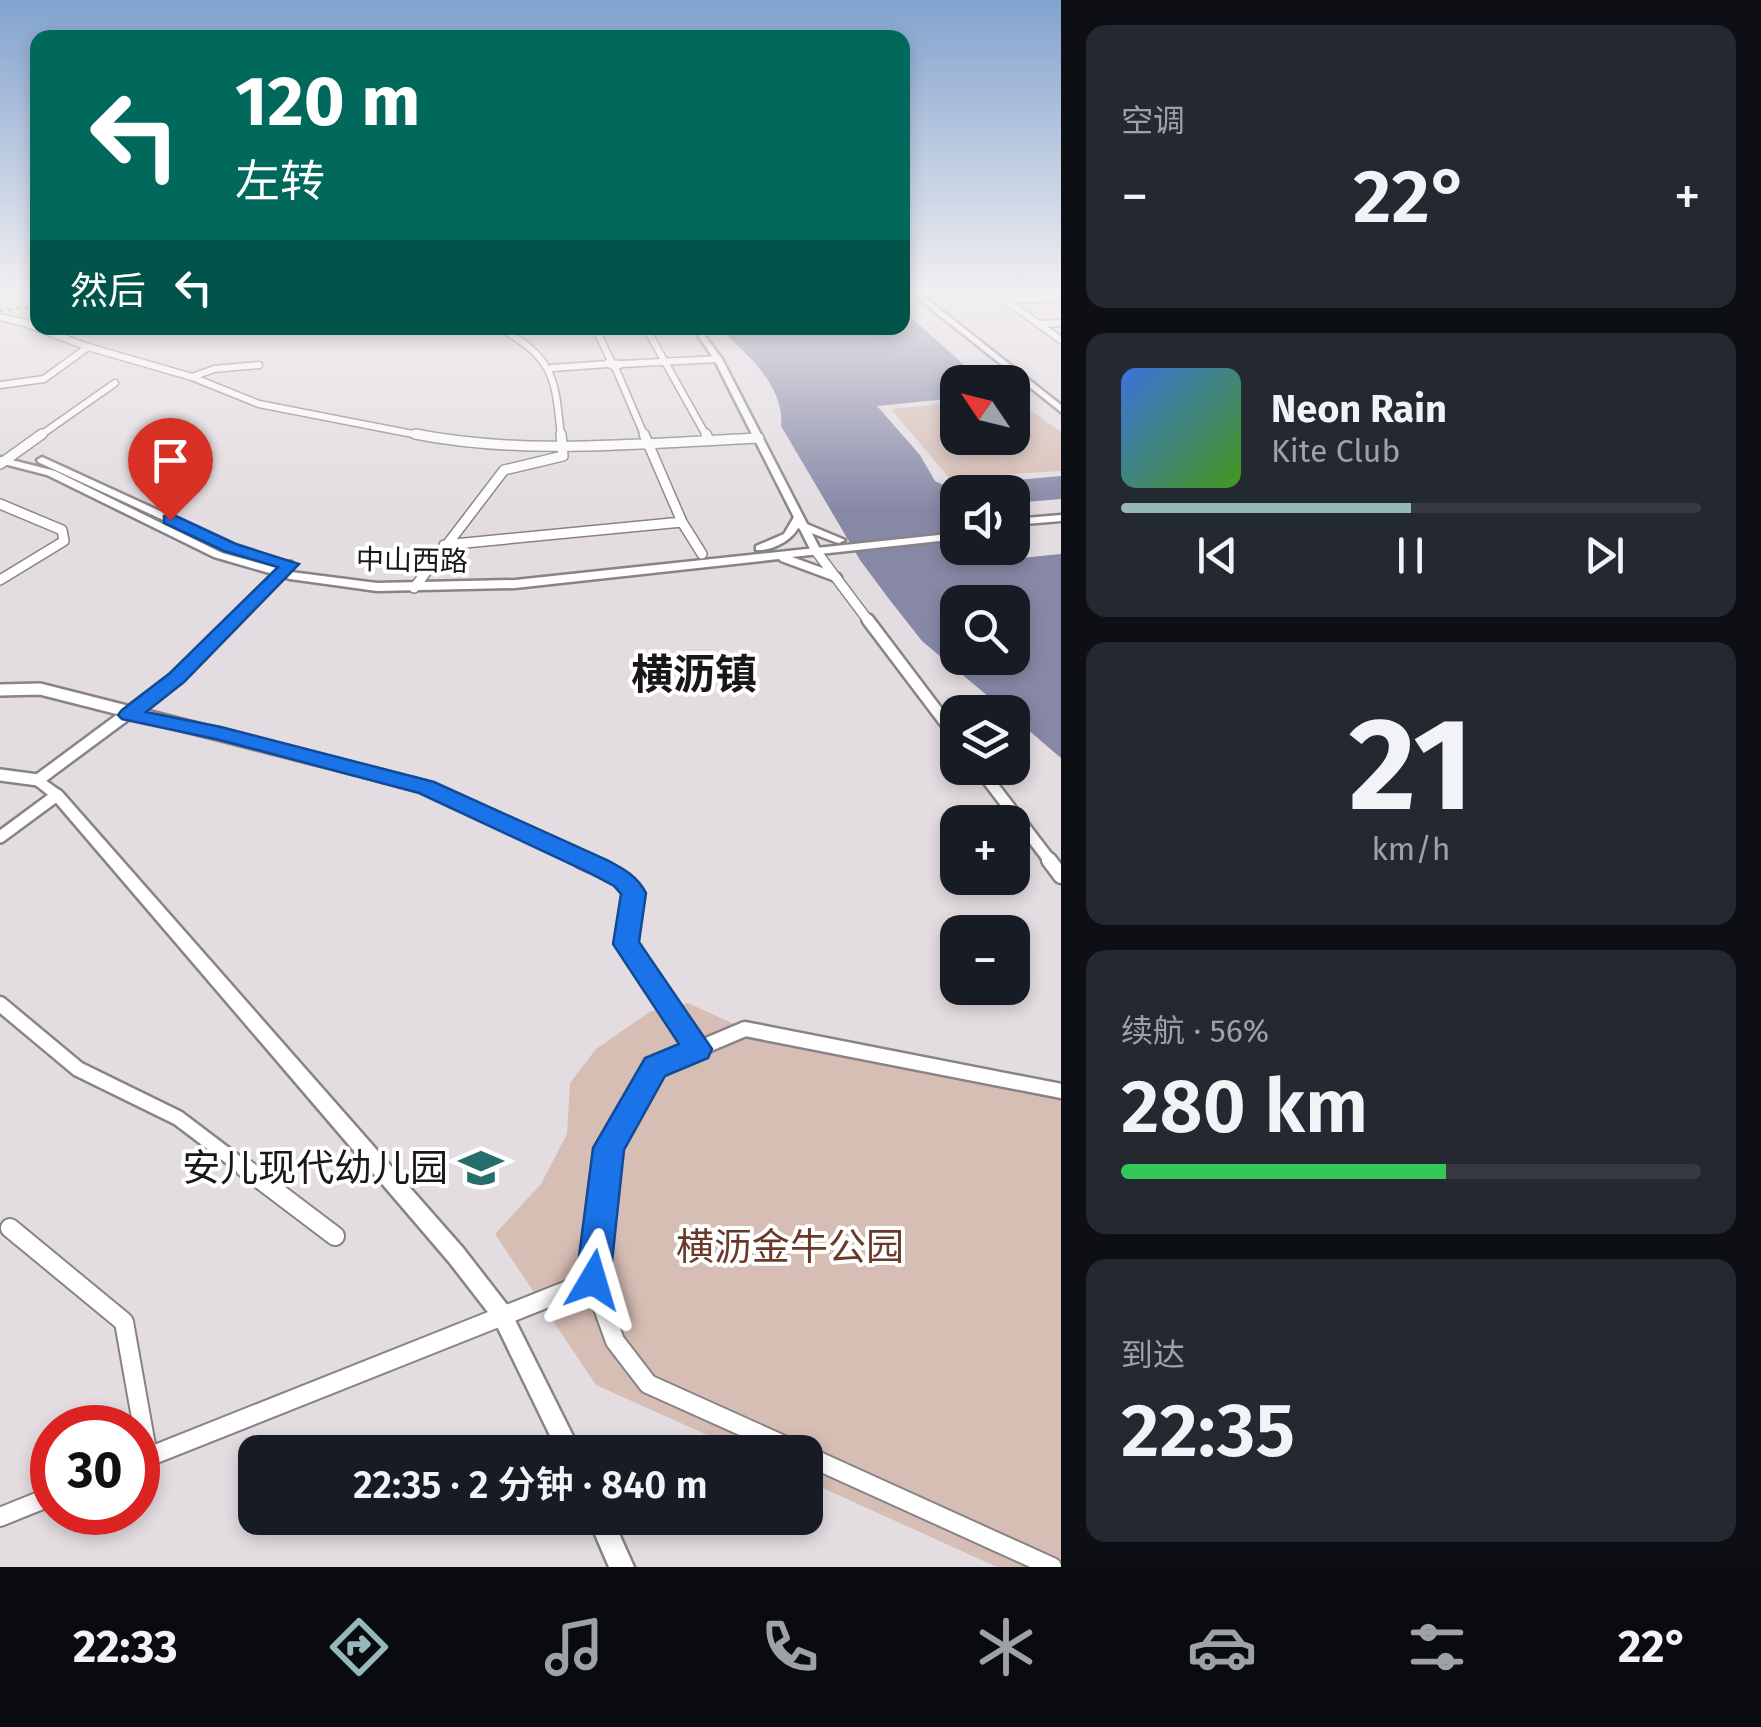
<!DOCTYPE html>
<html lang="zh">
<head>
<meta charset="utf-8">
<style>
  body { margin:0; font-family:"Fira Sans","Noto Sans SC",sans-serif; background:#242831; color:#f1f3f6; height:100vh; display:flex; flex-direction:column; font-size:38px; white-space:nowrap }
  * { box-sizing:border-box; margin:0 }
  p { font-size:32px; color:#9ea1a6 }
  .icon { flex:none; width:55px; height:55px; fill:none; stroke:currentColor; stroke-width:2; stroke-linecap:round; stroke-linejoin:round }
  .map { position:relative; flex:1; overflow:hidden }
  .details { display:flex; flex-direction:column; gap:25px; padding:25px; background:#0d0f14; width:700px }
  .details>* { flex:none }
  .guide { position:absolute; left:30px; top:30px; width:880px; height:305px; border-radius:20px; box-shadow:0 5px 15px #0003; background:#00695c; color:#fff; overflow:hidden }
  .needle { width:65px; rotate:305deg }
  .controls { position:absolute; left:940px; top:365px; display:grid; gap:20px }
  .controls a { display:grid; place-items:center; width:90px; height:90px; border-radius:20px; background:#171b24; box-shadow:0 5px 15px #0003; font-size:50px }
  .speed { position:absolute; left:30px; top:1405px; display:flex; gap:20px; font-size:50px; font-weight:700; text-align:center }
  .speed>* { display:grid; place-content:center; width:130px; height:130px; border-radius:50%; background:#171b24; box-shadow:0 5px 15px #0003; line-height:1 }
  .speed .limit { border:15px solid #d22; background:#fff; color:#111 }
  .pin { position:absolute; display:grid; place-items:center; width:85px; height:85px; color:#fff; margin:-102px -42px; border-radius:50% 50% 50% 0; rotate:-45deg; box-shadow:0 0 10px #0007 }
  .pin .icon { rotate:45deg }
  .me { position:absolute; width:110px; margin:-55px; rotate:7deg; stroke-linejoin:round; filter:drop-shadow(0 0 8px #0008) }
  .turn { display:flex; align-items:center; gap:35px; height:210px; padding:0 40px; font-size:45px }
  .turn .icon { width:130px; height:130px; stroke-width:2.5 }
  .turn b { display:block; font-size:70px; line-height:85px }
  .then { display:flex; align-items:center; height:95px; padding:0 40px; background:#0003; gap:20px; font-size:38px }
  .big { font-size:75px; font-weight:600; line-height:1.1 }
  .details .widget { flex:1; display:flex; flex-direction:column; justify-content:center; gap:15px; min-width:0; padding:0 35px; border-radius:20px; background:#242831 }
  .details .dial { align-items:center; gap:0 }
  .dial b { font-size:130px; line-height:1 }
  .song { display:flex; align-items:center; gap:30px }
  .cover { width:120px; height:120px; border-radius:15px; background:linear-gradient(135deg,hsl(220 70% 55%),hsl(100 70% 35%)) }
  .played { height:10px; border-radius:5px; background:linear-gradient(90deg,#95b8b8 50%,#363941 50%) }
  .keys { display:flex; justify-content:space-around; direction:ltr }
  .heat { display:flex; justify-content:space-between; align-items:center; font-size:55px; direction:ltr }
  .charge { height:15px; border-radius:8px; background:linear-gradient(90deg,#34c759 56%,#363941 0) }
  .trip { position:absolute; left:238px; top:1435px; width:585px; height:100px; border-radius:20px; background:#171b24; box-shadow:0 5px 15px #0003; font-weight:600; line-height:100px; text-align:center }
  .tabs { display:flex; height:160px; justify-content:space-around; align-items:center; background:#090b0e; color:#9ea1a6 }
  .tabs .icon { width:70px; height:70px }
  .tabs .on { color:#95b8b8 }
  .tabs b { font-size:45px; color:#f1f3f6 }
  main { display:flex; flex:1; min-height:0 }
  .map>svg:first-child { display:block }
</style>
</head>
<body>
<main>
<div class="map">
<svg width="1061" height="1567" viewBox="0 0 1061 1567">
  <rect width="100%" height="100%" fill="#e3dce0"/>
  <path fill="#d7beb5" d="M1012 396 1061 432V471L949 478 891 409 957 402 958 438H1012Z
    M688 1003 745 1029 1061 1091V1567H997L805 1480V1452H745L596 1385 495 1234 541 1184 567 1134 570 1083 596 1049 651 1011Z"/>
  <path fill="#8688a6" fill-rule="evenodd" d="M903 310 983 382H958L957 398 877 406 920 455 935 481 946 486 1061 476V499L1013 503 1012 492H958L957 507 944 512 942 518 957 535 958 548H969L991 561 1061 554V758L1013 717 1012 712H1007L922 641 889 599 860 560 781 426C785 386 746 352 718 328H902ZM958 602H1012V658H958Z"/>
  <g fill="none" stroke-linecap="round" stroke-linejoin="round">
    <g stroke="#898387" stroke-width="9">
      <path id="minor-far4" d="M993 291 1061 340
        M1006 300 1061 298
        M0 317 30 324
        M24 323 88 347 192 377 259 404 428 437
        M1039 324 1061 323
        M364 328H373
        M500 328C555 359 555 378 561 437
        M595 328 611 361
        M646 328 707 437
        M607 363 622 364 615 367Z
        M622 364 718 359
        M615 367 645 437
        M552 368 607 364
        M192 377 214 369 259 365
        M0 385 44 379 88 347
        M38 437 115 383"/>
    </g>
    <g stroke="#898387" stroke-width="12">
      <path id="minor-far3" d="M415 434C527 456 645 443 759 438
        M644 434 682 522 702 554
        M706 434 709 440
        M0 464 42 434
        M0 504 62 530 64 541 0 580
        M444 545 682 522
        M816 551 870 623
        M414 588 504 470 563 456 561 434
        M232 623 290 565"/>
    </g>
    <g stroke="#898387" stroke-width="16">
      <path id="minor-far2" d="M868 620 958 739
        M0 690 40 689 426 787 585 862
        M979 768 1051 862
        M0 775 38 780 177 677 234 620
        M0 837 57 795"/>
    </g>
    <g stroke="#898387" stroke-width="19">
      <path id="minor-far1" d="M580 860 623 880 634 893 626 944 698 1049
        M1049 860 1061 876
        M0 1004 78 1069 178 1118 248 1171
        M606 1171 609 1148 655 1067 745 1029 1061 1091"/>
    </g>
    <g stroke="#898387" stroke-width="22">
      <path id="minor" d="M245 1168 335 1236
        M607 1168 593 1280 615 1341 648 1384 799 1452
        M10 1228 124 1322 148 1457
        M805 1455 1052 1567
        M138 1461 593 1280
        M0 1517 52 1496"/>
    </g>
    <g stroke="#898387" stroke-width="5">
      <path id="tertiary" d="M909 291H917L1061 405V412Z
        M693 328H699L722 359 821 551 820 553H812L811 551 714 359Z
        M38 775 62 792 463 1248 508 1306 581 1452H558L494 1320 449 1262 52 798 33 783 31 780 33 777Z
        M588 1518H612L634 1567H609Z"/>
    </g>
    <g stroke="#898387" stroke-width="5">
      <path id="secondary" d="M0 457 55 471 222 553 291 572 377 583 515 580 958 533V539L792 557 839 574 841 577 835 581 781 561 779 559 515 588 377 591 290 579 214 557 47 475 0 463Z
        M42 457 234 545 284 562 278 565 226 549 38 462 37 460Z
        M1061 515V521L1012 525V519Z
        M798 516 804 519 802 522 845 540 839 543 835 542 798 528C791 541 772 551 756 550V546L784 534 794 517Z"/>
    </g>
    <use href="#minor-far4" stroke="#fff" stroke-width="6"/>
    <use href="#minor-far3" stroke="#fff" stroke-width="9"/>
    <use href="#minor-far2" stroke="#fff" stroke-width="11"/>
    <use href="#minor-far1" stroke="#fff" stroke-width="14"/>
    <use href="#minor" stroke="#fff" stroke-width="18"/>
    <use href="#tertiary" fill="#fff" fill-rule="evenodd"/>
    <use href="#secondary" fill="#fff" fill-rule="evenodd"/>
    <path stroke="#363335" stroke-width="2.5" stroke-dasharray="2.5 6" stroke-linecap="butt" d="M0 311 38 306"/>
  </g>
  <linearGradient id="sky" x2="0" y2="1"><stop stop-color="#81a2ce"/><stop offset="0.57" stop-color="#f2eff1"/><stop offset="1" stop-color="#f2eff1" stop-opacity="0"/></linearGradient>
  <rect width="1061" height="511" fill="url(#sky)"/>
  <path fill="#1a73e8" stroke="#114b97" stroke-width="2.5" d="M164 516H176L236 544 299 564 184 682 146 712 221 727 434 782 607 860C624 869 637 876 646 893L639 942 712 1049 708 1058 665 1076 624 1150 610 1280 605 1292 593 1297 581 1292 576 1280 593 1148 645 1058 679 1044 613 944 621 894 614 886 590 873 419 793 220 740 122 719 118 715 122 710 170 673 278 567 224 551 164 523Z"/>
  <defs>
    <g id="school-bare" transform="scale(3.45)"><path d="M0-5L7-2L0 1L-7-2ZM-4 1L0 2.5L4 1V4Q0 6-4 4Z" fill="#246f6c" stroke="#fff" stroke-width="2.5" paint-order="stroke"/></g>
  </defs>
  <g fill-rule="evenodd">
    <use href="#school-bare" x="481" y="1168"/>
  </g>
  <g text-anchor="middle" stroke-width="8" stroke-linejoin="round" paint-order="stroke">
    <g font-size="28" fill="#1a1719" stroke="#fff">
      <text transform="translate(412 560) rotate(1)" y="10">中山西路</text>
    </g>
    <g font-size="38" fill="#1a1719" stroke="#fff" text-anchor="end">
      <text x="448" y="1181">安儿现代幼儿园</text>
    </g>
    <g font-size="38" fill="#6a3a28" stroke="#fff">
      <text x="790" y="1260">横沥金牛公园</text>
    </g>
    <g font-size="42" font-weight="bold" fill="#1a1719" stroke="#fff">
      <text x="694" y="689">横沥镇</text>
    </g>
  </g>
</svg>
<div class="controls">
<a><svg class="needle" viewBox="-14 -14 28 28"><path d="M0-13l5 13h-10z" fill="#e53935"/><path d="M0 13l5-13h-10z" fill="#9ea1a6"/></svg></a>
<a><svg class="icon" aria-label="sound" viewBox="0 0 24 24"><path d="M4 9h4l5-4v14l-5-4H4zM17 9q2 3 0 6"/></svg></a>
<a><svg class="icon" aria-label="search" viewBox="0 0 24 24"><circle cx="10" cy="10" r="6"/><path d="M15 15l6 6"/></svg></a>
<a><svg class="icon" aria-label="layers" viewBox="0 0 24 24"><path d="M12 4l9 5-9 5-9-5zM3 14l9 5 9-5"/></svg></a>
<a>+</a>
<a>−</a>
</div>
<div class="speed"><div class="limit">30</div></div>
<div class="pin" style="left:170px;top:520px;background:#d93025"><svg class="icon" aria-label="arrive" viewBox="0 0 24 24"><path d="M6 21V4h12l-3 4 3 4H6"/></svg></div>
<svg class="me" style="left:593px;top:1280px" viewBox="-20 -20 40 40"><path d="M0-17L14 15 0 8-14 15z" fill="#1a73e8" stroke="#fff" stroke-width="4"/></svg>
<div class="trip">22:35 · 2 分钟 · 840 m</div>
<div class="guide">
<div class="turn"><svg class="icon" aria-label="left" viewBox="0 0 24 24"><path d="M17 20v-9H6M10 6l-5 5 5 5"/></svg><div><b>120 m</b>左转</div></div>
<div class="then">然后<svg class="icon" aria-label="left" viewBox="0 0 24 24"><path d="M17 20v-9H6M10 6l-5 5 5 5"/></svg></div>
</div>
</div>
<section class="details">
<div class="widget"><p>空调</p>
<div class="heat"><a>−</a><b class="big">22°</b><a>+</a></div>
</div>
<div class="widget">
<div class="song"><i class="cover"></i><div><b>Neon Rain</b><p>Kite Club</p></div></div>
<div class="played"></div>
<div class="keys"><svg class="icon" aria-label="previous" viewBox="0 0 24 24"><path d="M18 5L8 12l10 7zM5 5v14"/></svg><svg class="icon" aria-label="pause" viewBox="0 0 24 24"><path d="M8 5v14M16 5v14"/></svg><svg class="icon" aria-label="next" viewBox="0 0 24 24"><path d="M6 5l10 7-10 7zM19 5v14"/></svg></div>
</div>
<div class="widget dial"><b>21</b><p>km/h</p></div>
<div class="widget"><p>续航 · 56%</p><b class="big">280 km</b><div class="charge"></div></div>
<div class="widget"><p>到达</p><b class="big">22:35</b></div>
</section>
</main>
<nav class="tabs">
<b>22:33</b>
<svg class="icon on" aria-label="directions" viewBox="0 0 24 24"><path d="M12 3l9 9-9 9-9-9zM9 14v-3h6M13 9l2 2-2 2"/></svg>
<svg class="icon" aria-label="music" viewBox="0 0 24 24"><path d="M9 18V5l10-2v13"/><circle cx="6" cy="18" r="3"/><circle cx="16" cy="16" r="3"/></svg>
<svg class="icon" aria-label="phone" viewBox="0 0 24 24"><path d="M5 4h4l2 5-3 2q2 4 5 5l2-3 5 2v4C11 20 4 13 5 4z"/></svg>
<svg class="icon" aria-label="climate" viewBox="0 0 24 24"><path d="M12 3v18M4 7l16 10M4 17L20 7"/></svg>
<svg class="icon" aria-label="car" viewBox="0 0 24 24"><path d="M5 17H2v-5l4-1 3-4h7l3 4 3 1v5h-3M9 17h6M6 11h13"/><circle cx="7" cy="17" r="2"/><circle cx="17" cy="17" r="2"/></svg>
<svg class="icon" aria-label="filters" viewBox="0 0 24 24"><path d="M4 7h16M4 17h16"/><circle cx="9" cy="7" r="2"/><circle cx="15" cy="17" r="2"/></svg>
<b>22°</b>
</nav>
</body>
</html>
